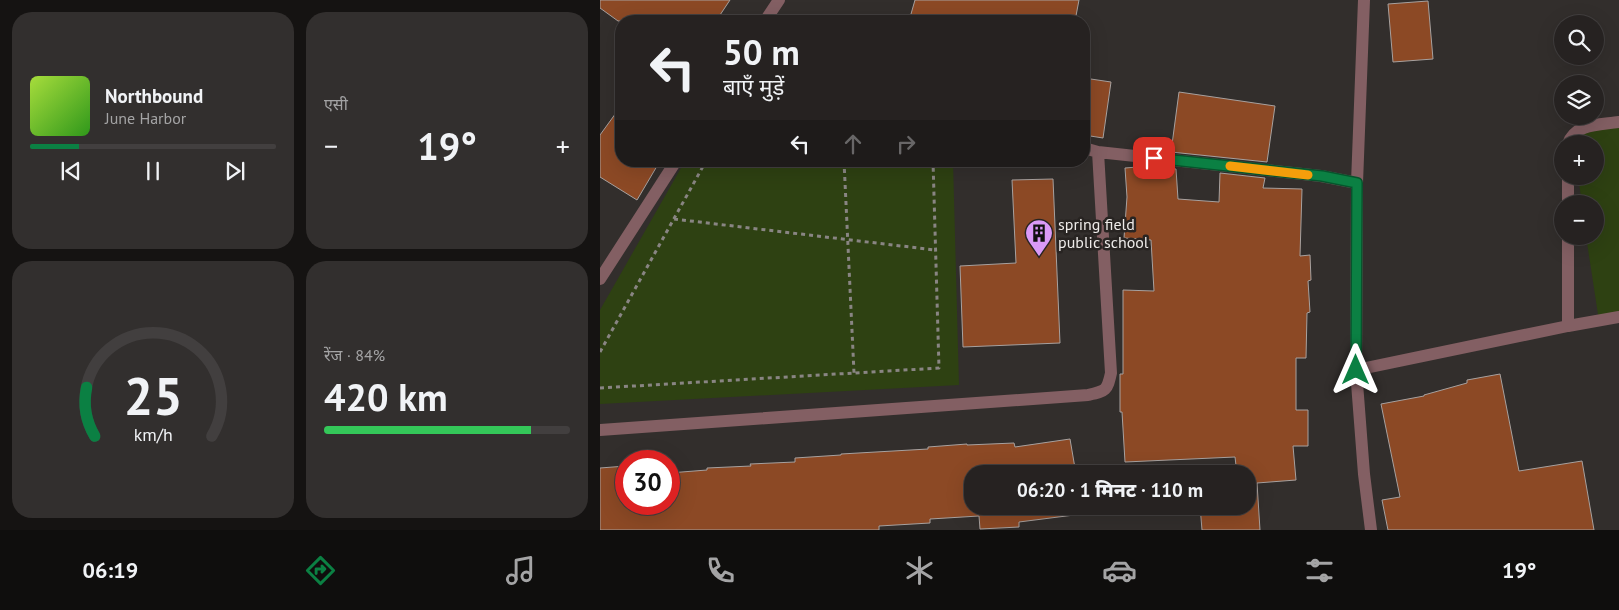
<!DOCTYPE html>
<html lang="hi">
<head>
<meta charset="utf-8">
<style>
  body { margin:0; font-family:"PT Sans","Noto Sans Devanagari",sans-serif; background:#322f2e; color:#f1f3f6; height:100vh; display:flex; flex-direction:column; font-size:19px; white-space:nowrap }
  * { box-sizing:border-box; margin:0 }
  p { font-size:16px; color:#a4a4a5 }
  .icon { flex:none; width:28px; height:28px; fill:none; stroke:currentColor; stroke-width:2; stroke-linecap:round; stroke-linejoin:round }
  .map { position:relative; flex:1; overflow:hidden }
  .side { display:flex; flex-direction:column; gap:12px; padding:12px; background:#151312; width:600px }
  .side>* { flex:none }
  .banner { position:absolute; left:15px; top:15px; width:475px; height:152px; border-radius:20px; box-shadow:0 5px 20px #0002,0 0 0 1px #423f3f; background:#262221; color:#f1f3f6; overflow:hidden }
  .fabs { position:absolute; left:954px; top:15px; display:grid; gap:10px }
  .fabs a { display:grid; place-items:center; width:50px; height:50px; border-radius:50%; background:#262221; box-shadow:0 5px 20px #0002,0 0 0 1px #423f3f; font-size:25px }
  .speed { position:absolute; left:15px; top:450px; display:flex; gap:10px; font-size:25px; font-weight:700; text-align:center }
  .speed>* { display:grid; place-content:center; width:65px; height:65px; border-radius:50%; background:#262221; box-shadow:0 5px 20px #0002,0 0 0 1px #423f3f; line-height:1 }
  .speed .limit { border:8px solid #d22; background:#fff; color:#111 }
  .pin { position:absolute; display:grid; place-items:center; width:42px; height:42px; color:#fff; margin:-21px; border-radius:10px; box-shadow:0 2px 8px #0006 }
  .me { position:absolute; width:55px; margin:-28px; rotate:0deg; stroke-linejoin:round; filter:drop-shadow(0 0 4px #0008) }
  .turn { display:flex; align-items:center; gap:18px; height:105px; padding:0 25px; font-size:22px }
  .turn .icon { width:65px; height:65px; stroke-width:2.5 }
  .turn b { display:block; font-size:35px; line-height:42px }
  .lanes { display:flex; align-items:center; height:48px; padding:0 25px; background:#0003; justify-content:center; gap:25px; direction:ltr }
  .lanes .off { opacity:.35 }
  .big { font-size:38px; font-weight:800; line-height:1.1 }
  .side .tile { flex:1; display:flex; flex-direction:column; justify-content:center; gap:8px; min-width:0; padding:0 18px; border-radius:20px; background:#322f2e }
  .side .dial { align-items:center; gap:0 }
  .dial svg { height:130px; overflow:visible; fill:none; stroke:#423f3f; stroke-width:7; stroke-linecap:round; text-anchor:middle }
  .dial text { fill:#f1f3f6; stroke:none }
  .song { display:flex; align-items:center; gap:15px }
  .cover { width:60px; height:60px; border-radius:8px; background:linear-gradient(135deg,hsl(80 70% 55%),hsl(110 70% 35%)) }
  .played { height:5px; border-radius:2px; background:linear-gradient(90deg,#0b8043 20%,#423f3f 20%) }
  .keys { display:flex; justify-content:space-around; direction:ltr }
  .heat { display:flex; justify-content:space-between; align-items:center; font-size:28px; direction:ltr }
  .charge { height:8px; border-radius:4px; background:linear-gradient(90deg,#34c759 84%,#423f3f 0) }
  .side .tiles { flex:1; display:grid; gap:12px; grid-template-columns:repeat(2,1fr) }
  .trip { position:absolute; left:364px; top:465px; width:292px; height:50px; border-radius:20px; background:#262221; box-shadow:0 5px 20px #0002,0 0 0 1px #423f3f; font-weight:800; line-height:50px; text-align:center }
  .menu { display:flex; height:80px; justify-content:space-around; align-items:center; background:#0f0e0d; color:#a4a4a5 }
  .menu .icon { width:35px; height:35px }
  .menu .selected { color:#0b8043 }
  .menu b { font-size:22px; color:#f1f3f6 }
  main { display:flex; flex:1; min-height:0 }
  .map>svg:first-child { display:block }
</style>
</head>
<body>
<main>
<section class="side">
<div class="tiles">
<div class="tile">
<div class="song"><i class="cover"></i><div><b>Northbound</b><p>June Harbor</p></div></div>
<div class="played"></div>
<div class="keys"><svg class="icon" aria-label="previous" viewBox="0 0 24 24"><path d="M18 5L8 12l10 7zM5 5v14"/></svg><svg class="icon" aria-label="pause" viewBox="0 0 24 24"><path d="M8 5v14M16 5v14"/></svg><svg class="icon" aria-label="next" viewBox="0 0 24 24"><path d="M6 5l10 7-10 7zM19 5v14"/></svg></div>
</div>
<div class="tile"><p>एसी</p>
<div class="heat"><a>−</a><b class="big">19°</b><a>+</a></div>
</div>
<div class="tile dial"><svg viewBox="0 0 100 80">
<path d="M14 69A42 42 0 1 1 86 69"/>
<path d="M14 69A42 42 0 0 1 9 39" stroke="#0b8043"/>
<text x="50" y="56" font-size="32" font-weight="700">25</text>
<text x="50" y="72" font-size="11">km/h</text>
</svg></div>
<div class="tile"><p>रेंज · 84%</p><b class="big">420 km</b><div class="charge"></div></div>
</div>
</section>
<div class="map">
<svg width="1019" height="530" viewBox="0 0 1019 530">
  <rect width="100%" height="100%" fill="#322e2c"/>
  <path fill="#2e4112" d="M1019 123V317L999 321 986 236H995V204H982L978 176H995V144H973L971 130Z
    M85 161H353L359 385 0 404V310Z"/>
  <path fill="#8c4925" stroke="#a7a19f" d="M0 0H130L116 21H18L0 8Z
    M315 0H479L475 21H309Z
    M828 1 833 59 793 62 788 4Z
    M484 78 511 82 503 138 484 135Z
    M579 92 675 106 667 162 571 152Z
    M21 106V161H60L37 200 0 177V135Z
    M550 166 576 169 578 199 619 202 620 173 665 178 663 188 702 189 700 256 710 255 711 280 708 281 710 312 707 313 706 358H696V410H708V446H693L696 480 657 483 660 530H602L600 506H648V474H637L635 457 525 462 522 412H520V374H523V290L554 291 551 240 524 238 527 197 525 168Z
    M453 179 460 343 363 347 360 266 416 263 412 180Z
    M900 374 919 471 982 461 994 530H788L782 500 800 497 781 404 824 396V395L867 383V380Z
    M470 439 476 474H372V506H480L482 514 419 522V527L380 529 379 516 330 519V523L279 526V530H0V468L26 466V504H69V473L107 470V468L151 466 150 464 195 462V458L241 455V454L328 449V447L367 444V445L414 443 415 447Z"/>
  <g fill="none" stroke-linecap="round" stroke-linejoin="round">
    <path stroke="#898583" stroke-width="3" stroke-dasharray="4 4" stroke-linecap="butt" d="M244 161 254 373
      M74 219 335 250
      M0 352 106 161
      M0 388 339 368 333 161"/>
    <path stroke="#835f63" stroke-width="12" d="M764 0 757 183 756 370 764 474 771 530
      M165 21 179 0
      M968 144C975 123 1000 125 1019 122
      M484 148 498 152 721 176 757 183
      M968 176V204
      M968 236V326
      M0 279 76 161
      M756 370 968 326 1019 317
      M0 430 488 395C506 391 507 391 511 373L498 152"/>
  </g>
  <g fill="none" stroke-linecap="round" stroke-linejoin="round">
    <g stroke="#07532c" stroke-width="12">
      <path id="route" d="M554 158 722 176 757 183 756 370"/>
    </g>
    <use href="#route" stroke="#0b8043" stroke-width="9"/>
    <path stroke="#f59e0b" stroke-width="9" d="M630 166 708 175"/>
  </g>
  <defs>
    <g id="building-pin" transform="scale(1.4375)"><path d="M0 17L-7.5 6A9.5 9.5 0 1 1 7.5 6Z" fill="#da9af7" stroke="#282422"/><path d="M-4-6H4V6H1V3H-1V6H-4ZM-2.5-4.3h1.7v1.8h-1.7ZM.8-4.3h1.7v1.8H.8ZM-2.5-1h1.7V.8h-1.7ZM.8-1h1.7V.8H.8Z" fill="#111"/></g>
  </defs>
  <g fill-rule="evenodd">
    <use href="#building-pin" x="439" y="233"/>
  </g>
  <g text-anchor="middle" stroke-width="5" stroke-linejoin="round" paint-order="stroke">
    <g font-size="16" fill="#eeebe9" stroke="#282422" text-anchor="start">
      <text x="458" y="230">spring field<tspan x="458" dy="18">public school</tspan></text>
    </g>
  </g>
</svg>
<div class="fabs">
<a><svg class="icon" aria-label="search" viewBox="0 0 24 24"><circle cx="10" cy="10" r="6"/><path d="M15 15l6 6"/></svg></a>
<a><svg class="icon" aria-label="layers" viewBox="0 0 24 24"><path d="M12 4l9 5-9 5-9-5zM3 14l9 5 9-5"/></svg></a>
<a>+</a>
<a>−</a>
</div>
<div class="speed"><div class="limit">30</div></div>
<div class="pin" style="left:554px;top:158px;background:#d93025"><svg class="icon" aria-label="arrive" viewBox="0 0 24 24"><path d="M6 21V4h12l-3 4 3 4H6"/></svg></div>
<svg class="me" style="left:756px;top:370px" viewBox="-20 -20 40 40"><path d="M0-17L14 15 0 8-14 15z" fill="#0b8043" stroke="#fff" stroke-width="4"/></svg>
<div class="trip">06:20 · 1 मिनट · 110 m</div>
<div class="banner">
<div class="turn"><svg class="icon" aria-label="left" viewBox="0 0 24 24"><path d="M17 20v-9H6M10 6l-5 5 5 5"/></svg><div><b>50 m</b>बाएँ मुड़ें</div></div>
<div class="lanes"><svg class="icon" aria-label="left" viewBox="0 0 24 24"><path d="M17 20v-9H6M10 6l-5 5 5 5"/></svg><svg class="icon off" aria-label="ahead" viewBox="0 0 24 24"><path d="M12 20V5M6 11l6-6 6 6"/></svg><svg class="icon off" aria-label="right" viewBox="0 0 24 24"><path d="M7 20v-9h11M14 6l5 5-5 5"/></svg></div>
</div>
</div>
</main>
<nav class="menu">
<b>06:19</b>
<svg class="icon selected" aria-label="directions" viewBox="0 0 24 24"><path d="M12 3l9 9-9 9-9-9zM9 14v-3h6M13 9l2 2-2 2"/></svg>
<svg class="icon" aria-label="music" viewBox="0 0 24 24"><path d="M9 18V5l10-2v13"/><circle cx="6" cy="18" r="3"/><circle cx="16" cy="16" r="3"/></svg>
<svg class="icon" aria-label="phone" viewBox="0 0 24 24"><path d="M5 4h4l2 5-3 2q2 4 5 5l2-3 5 2v4C11 20 4 13 5 4z"/></svg>
<svg class="icon" aria-label="climate" viewBox="0 0 24 24"><path d="M12 3v18M4 7l16 10M4 17L20 7"/></svg>
<svg class="icon" aria-label="car" viewBox="0 0 24 24"><path d="M5 17H2v-5l4-1 3-4h7l3 4 3 1v5h-3M9 17h6M6 11h13"/><circle cx="7" cy="17" r="2"/><circle cx="17" cy="17" r="2"/></svg>
<svg class="icon" aria-label="filters" viewBox="0 0 24 24"><path d="M4 7h16M4 17h16"/><circle cx="9" cy="7" r="2"/><circle cx="15" cy="17" r="2"/></svg>
<b>19°</b>
</nav>
</body>
</html>
